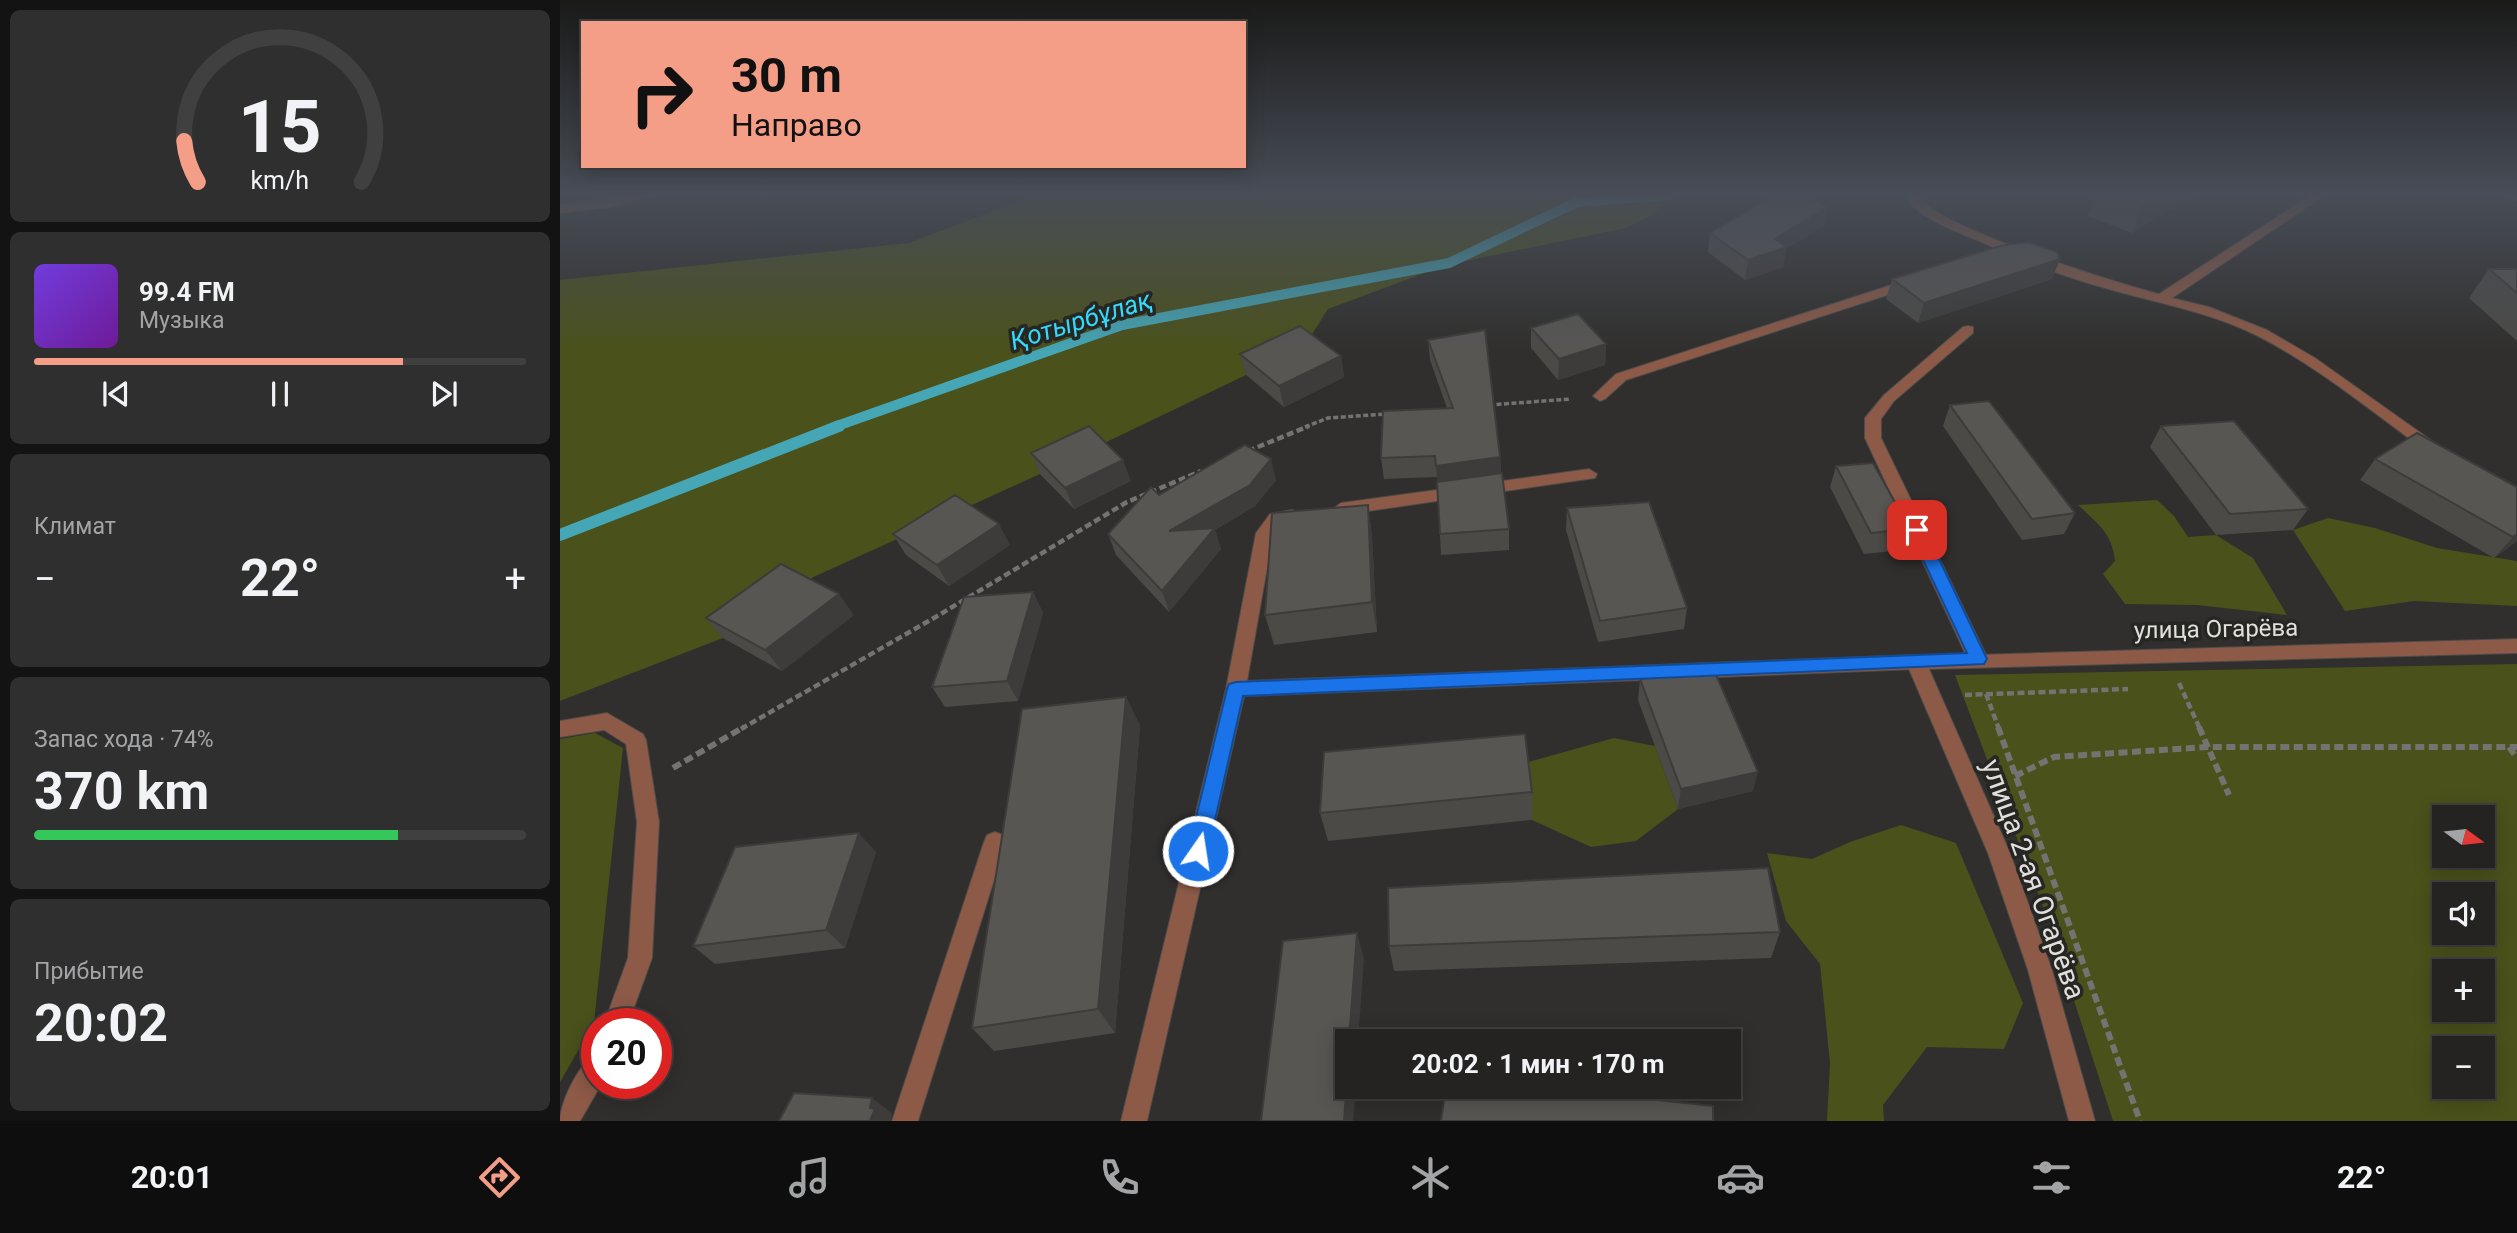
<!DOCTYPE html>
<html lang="ru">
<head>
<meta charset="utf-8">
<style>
  body { margin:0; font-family:Roboto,sans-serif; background:#302f2f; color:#f1f3f6; height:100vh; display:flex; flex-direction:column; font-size:26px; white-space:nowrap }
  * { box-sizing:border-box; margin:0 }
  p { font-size:23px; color:#a3a4a5 }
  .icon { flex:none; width:38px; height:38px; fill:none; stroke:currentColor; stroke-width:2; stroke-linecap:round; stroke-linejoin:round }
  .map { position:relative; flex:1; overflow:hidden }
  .details { display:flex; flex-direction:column; gap:10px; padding:10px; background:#141313; width:560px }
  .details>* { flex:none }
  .top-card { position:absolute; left:21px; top:21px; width:665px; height:147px; border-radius:0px; box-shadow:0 4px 18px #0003,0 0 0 2px #414040; background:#f49e88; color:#111; overflow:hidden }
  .needle { width:46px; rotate:105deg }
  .fabs { position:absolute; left:1872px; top:805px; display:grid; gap:14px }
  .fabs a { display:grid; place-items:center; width:63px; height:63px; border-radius:0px; background:#242322; box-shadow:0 4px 18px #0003,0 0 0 2px #414040; font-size:35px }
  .speed { position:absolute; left:21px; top:1008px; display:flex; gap:14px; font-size:35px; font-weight:700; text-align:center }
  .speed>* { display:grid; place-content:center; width:91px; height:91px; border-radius:50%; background:#242322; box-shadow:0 4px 18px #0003,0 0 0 2px #414040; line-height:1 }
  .speed .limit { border:10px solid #d22; background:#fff; color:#111 }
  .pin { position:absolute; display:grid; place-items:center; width:60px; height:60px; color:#fff; margin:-30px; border-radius:14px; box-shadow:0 4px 10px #0006 }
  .me { position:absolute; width:77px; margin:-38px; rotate:13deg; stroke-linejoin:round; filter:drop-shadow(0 0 5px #0008) }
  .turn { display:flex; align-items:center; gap:24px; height:147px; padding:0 35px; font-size:32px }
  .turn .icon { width:91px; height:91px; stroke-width:2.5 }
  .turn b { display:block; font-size:49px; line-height:60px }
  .big { font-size:52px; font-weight:700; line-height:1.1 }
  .details .card { flex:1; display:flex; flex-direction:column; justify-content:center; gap:10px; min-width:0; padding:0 24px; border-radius:10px; background:#302f2f }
  .details .dial { align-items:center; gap:0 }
  .dial svg { height:182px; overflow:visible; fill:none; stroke:#414040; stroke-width:7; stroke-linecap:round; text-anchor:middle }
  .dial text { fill:#f1f3f6; stroke:none }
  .song { display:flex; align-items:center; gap:21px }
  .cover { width:84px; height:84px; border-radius:10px; background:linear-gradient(135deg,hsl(260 70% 55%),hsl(280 70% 35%)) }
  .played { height:7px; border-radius:4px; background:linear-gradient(90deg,#f49e88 75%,#414040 75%) }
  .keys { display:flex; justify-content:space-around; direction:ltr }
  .heat { display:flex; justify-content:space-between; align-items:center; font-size:38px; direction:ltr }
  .charge { height:10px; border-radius:5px; background:linear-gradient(90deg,#34c759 74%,#414040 0) }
  .trip { position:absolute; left:775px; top:1029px; width:406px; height:70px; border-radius:0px; background:#242322; box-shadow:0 4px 18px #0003,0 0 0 2px #414040; font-weight:700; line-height:70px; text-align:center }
  .tab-bar { display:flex; height:112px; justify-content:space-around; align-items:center; background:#0e0e0e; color:#a3a4a5 }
  .tab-bar .icon { width:49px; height:49px }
  .tab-bar .active { color:#f49e88 }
  .tab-bar b { font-size:32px; color:#f1f3f6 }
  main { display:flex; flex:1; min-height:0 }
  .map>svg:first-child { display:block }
</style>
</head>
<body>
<main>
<section class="details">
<div class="card dial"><svg viewBox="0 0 100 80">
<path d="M14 69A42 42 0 1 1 86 69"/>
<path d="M14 69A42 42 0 0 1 8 51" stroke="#f49e88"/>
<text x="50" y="56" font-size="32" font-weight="700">15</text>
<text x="50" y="72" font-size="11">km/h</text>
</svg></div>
<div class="card">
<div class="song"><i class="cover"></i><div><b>99.4 FM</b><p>Музыка</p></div></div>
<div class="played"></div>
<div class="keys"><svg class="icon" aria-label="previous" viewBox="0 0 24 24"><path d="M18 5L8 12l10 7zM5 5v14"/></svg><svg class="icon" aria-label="pause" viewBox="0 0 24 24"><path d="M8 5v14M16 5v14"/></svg><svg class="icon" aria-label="next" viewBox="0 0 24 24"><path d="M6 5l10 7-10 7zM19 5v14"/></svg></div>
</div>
<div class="card"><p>Климат</p>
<div class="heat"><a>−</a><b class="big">22°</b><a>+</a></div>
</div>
<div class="card"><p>Запас хода · 74%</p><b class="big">370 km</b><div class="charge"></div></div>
<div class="card"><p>Прибытие</p><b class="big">20:02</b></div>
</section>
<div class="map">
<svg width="1957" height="1121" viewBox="0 0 1957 1121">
  <rect width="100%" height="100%" fill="#302f2d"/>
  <path fill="#4a511b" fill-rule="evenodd" d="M476 195H1116L1090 216 1066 228 886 265 768 309 744 347 480 474 236 585 163 638 0 701V280L349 243Z
    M1597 500 1614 516 1628 537 1656 535 1693 558 1727 615 1637 605 1565 604 1543 574 1555 561C1552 533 1538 524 1518 505Z
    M1768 518 1815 528 1877 548 1957 561V606L1854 601 1785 611 1733 530Z
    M1957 664V1121H1553L1487 917 1395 675ZM1923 817V856H1885V817ZM1923 894V933H1885V894ZM1923 971V1010H1885V971ZM1923 1048V1087H1885V1048Z
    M35 733 63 748 34 1023 0 1082V739Z
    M1054 738 1095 746 1118 809 1076 841 1031 847 972 820 965 763Z
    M1341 825 1396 843 1463 1003 1444 1049 1367 1047 1323 1105 1324 1121H1267L1270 1063 1260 964 1226 921 1207 853 1252 859 1290 842Z"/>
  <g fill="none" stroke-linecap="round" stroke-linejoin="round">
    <path stroke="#45a6b5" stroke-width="10" d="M274 427 562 325 889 263 1017 202 1108 195"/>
    <path stroke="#45a6b5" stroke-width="12" d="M0 535 279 426"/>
    <g stroke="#4c4b49" stroke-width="2">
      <path id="lane" d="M73 195H97L51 207 0 213V205Z
        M1346 195H1358C1371 226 1560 284 1599 294L1751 195H1765L1612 298 1649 307 1707 330 1755 358 1879 446 1877 450H1865C1811 411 1757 366 1698 336 1650 312 1597 303 1545 288 1508 278 1471 264 1435 248 1415 238 1351 218 1346 195Z
        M1945 195H1957V201Z
        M1350 279 1355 280V286L1066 380 1045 399 1040 401 1033 396 1056 374Z
        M1408 326 1413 327V333L1334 401 1321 419V438L1428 659 1425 664 1418 666 1411 664 1408 659 1305 438V418L1324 395 1403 327Z
        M1029 469 1037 474 1035 478 781 515 773 509 781 503Z
        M732 510 738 512 740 516 738 520 721 523 713 534 687 681 1356 655 1363 657 1366 662 1363 667 1356 669 684 696 587 1121H561L666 689 696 533 710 514Z
        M435 832 443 835 446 842 358 1121H332L424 842 427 835Z"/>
    </g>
    <g stroke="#4c4b49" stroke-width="2">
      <path id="street" d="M1957 639V653L1369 669 1450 853 1492 970 1535 1121H1509L1468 970 1428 853 1346 662 1349 657Z
        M47 713 83 734 86 740 99 822 92 958 68 1024H44L68 958 77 822 66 744 44 730 0 737V721Z
        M37 1054V1083H42L20 1121H0C0 1103 19 1062 37 1054Z"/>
    </g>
    <path stroke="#747371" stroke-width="3.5" stroke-dasharray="5 2.5" stroke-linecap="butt" d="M929 405 1011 399
      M745 427 768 418 827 414"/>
    <path stroke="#747371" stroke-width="4.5" stroke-dasharray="7 3.5" stroke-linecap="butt" d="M688 451 749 426
      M1619 683 1640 729
      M1426 694 1439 729
      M1405 695 1568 689
      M181 729 379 615 567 502 641 471"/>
    <path stroke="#747371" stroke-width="6" stroke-dasharray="9 4.5" stroke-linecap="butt" d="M1438 727 1580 1121
      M1639 727 1669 795
      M1949 747 1957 758
      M113 768 184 727
      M1455 776 1494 757 1647 747H1957"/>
    <use href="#lane" fill="#8d5a47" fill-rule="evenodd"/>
    <use href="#street" fill="#8d5a47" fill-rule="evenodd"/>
  </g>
  <path fill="#4b4a47" d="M1536 195H1636L1572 233 1528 216Z
    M1264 226 1226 249 1223 267 1185 280 1148 252 1150 233Z
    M1500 259 1492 279 1358 323 1326 299 1332 279Z
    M1929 269H1957V341L1909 298Z
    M971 328 1046 344 1045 365 998 380 971 348Z
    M868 340 940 457 941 473 949 529V550L881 555 877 477 824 479 821 458 887 408 870 360Z
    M680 354 781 356 784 377 724 407 685 374Z
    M1390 405 1515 513 1504 534 1462 540 1383 426Z
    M1601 426 1748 509 1733 530 1656 535 1590 447Z
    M471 453 571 481 514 509 480 474Z
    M1815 459 1957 487V541L1934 558 1800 480Z
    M1276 466 1350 529 1343 550 1304 554 1270 487Z
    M716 480 695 506 655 530 661 549 609 612 556 555 548 534 599 495Z
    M808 505 812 536 817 632 714 645 705 615Z
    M1007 508 1127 608 1124 629 1038 642 1006 530Z
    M333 534 450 545 389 586 346 555Z
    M473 592 483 613 458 701 385 707 372 687Z
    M294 615 222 671 163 638 146 618Z
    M1080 679 1193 791 1118 809 1078 700Z
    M566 697 580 726 555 1033 434 1051 412 1028Z
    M972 792V820L768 841 760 813Z
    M316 852 285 948 155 964 133 946Z
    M1220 932 1211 958 834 971 829 946Z"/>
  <path fill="#3d3c3a" d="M1602 195H1636L1572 233 1584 205Z
    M1268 207 1264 226 1226 249 1223 267 1185 280 1188 260 1215 239Z
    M1500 259 1492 279 1358 323 1364 303Z
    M1046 344 1045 365 998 380 999 359Z
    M781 356 784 377 724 407 719 386Z
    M940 457 941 478 878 487 876 466Z
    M711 459 716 480 695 506 655 530 661 549 609 612 602 591 609 531Z
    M563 460 571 481 514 509 505 488Z
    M808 505 812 536 817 632 812 602Z
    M439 524 450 545 389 586 377 565Z
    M1957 534V541L1934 558 1953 537Z
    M473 592 483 613 458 701 447 681Z
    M279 594 294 615 222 671 205 650Z
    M566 697 580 726 555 1033 538 1009Z
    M1198 772 1193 791 1118 809 1121 789Z
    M299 833 316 852 285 948 266 930Z
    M797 933 804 959 798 1041H789Z
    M788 1067V1087H796L793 1121H784Z
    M312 1098 332 1113 331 1121H310V1108Z"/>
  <path fill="#575653" stroke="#3d3c3a" stroke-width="2" d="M1214 195H1240L1268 207 1215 239 1227 247 1188 260 1150 233Z
    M1558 195H1602L1584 205Z
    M1468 242 1497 252 1500 259 1364 303 1332 279 1440 246Z
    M1929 269H1957V293Z
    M1018 314 1046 344 999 359 971 328Z
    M740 326 781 356 719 386 680 354Z
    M925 330 940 457 876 466 875 456 821 458 823 411 893 408 868 340Z
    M1429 401 1515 513 1472 519 1390 405Z
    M1674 421 1748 509 1670 514 1601 426Z
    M529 426 563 460 505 488 471 453Z
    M1857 433 1957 487V534L1953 537 1815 459Z
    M685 445 711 459 690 485 609 531 655 528 602 591 548 534 591 487 599 495Z
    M1313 463 1350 529 1311 533 1276 466Z
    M942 473 949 529 880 534 877 482Z
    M395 495 439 524 377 565 333 534Z
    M1089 502 1127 608 1040 621 1007 508Z
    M808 505 812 602 705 615 712 513Z
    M221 564 279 594 205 650 146 618Z
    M473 592 447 681 372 687 404 597Z
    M1154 670 1198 772 1121 789 1080 679Z
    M566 697 538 1009 412 1028 462 709Z
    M965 734 972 792 760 813 764 752Z
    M299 833 266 930 133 946 175 847Z
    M1208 868 1220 932 829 946 828 888Z
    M797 933 789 1041H788V1067L784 1121H701L723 941Z
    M886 1087H977L1153 1106V1121H881Z
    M234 1093 312 1098 310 1108 315 1109 310 1121H219Z"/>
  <linearGradient id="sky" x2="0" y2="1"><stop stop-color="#1a1a19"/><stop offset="0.55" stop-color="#484d57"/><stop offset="1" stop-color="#484d57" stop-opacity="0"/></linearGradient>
  <rect width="1957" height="352" fill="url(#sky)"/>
  <path fill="#1a73e8" stroke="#114b97" stroke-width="2" d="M1357 524 1365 530 1427 659 1424 664 683 696 648 851 645 858 638 860 630 858 628 851 667 689 669 684 676 682 1407 653 1349 530Z"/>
  <g text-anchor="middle" stroke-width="7" stroke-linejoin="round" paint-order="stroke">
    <g font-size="24" fill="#e1e0de" stroke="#262623">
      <text transform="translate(1656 629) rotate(-1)" y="8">улица Огарёва</text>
    </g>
    <g font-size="26" font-style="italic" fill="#35d9f9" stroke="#262623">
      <text transform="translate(521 320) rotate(-17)" y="9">Қотырбұлақ</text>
    </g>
    <g font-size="28" fill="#e1e0de" stroke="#262623">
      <text transform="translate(1474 879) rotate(70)" y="10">улица 2-ая Огарёва</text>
    </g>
  </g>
</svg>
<div class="fabs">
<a><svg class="needle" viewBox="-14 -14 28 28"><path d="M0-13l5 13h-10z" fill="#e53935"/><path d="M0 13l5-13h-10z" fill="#a3a4a5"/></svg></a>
<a><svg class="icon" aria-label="sound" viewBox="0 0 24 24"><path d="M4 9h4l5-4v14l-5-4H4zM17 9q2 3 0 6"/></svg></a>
<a>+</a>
<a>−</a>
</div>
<div class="speed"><div class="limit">20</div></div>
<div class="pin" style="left:1357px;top:530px;background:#d93025"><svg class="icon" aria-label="arrive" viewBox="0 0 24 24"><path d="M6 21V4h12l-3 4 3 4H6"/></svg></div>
<svg class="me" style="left:638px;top:851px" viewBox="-20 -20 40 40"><circle r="17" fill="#1a73e8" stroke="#fff" stroke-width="3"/><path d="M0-11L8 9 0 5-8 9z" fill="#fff"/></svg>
<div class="trip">20:02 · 1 мин · 170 m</div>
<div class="top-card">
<div class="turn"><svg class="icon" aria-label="right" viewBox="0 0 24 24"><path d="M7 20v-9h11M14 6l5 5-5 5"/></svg><div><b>30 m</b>Направо</div></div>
</div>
</div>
</main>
<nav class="tab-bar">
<b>20:01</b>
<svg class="icon active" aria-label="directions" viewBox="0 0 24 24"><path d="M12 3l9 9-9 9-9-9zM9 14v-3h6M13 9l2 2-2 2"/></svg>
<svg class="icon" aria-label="music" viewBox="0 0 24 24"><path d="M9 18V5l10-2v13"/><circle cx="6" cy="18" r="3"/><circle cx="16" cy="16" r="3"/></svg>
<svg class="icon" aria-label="phone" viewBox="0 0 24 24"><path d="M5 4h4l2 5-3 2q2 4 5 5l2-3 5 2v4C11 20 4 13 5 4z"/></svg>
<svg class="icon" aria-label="climate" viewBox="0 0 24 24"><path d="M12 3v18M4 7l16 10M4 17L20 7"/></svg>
<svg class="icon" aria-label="car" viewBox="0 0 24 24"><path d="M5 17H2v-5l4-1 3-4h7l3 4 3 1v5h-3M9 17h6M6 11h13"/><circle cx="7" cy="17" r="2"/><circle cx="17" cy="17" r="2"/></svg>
<svg class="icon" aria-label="filters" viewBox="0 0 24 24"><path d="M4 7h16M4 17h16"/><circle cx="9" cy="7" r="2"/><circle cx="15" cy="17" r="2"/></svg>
<b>22°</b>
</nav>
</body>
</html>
